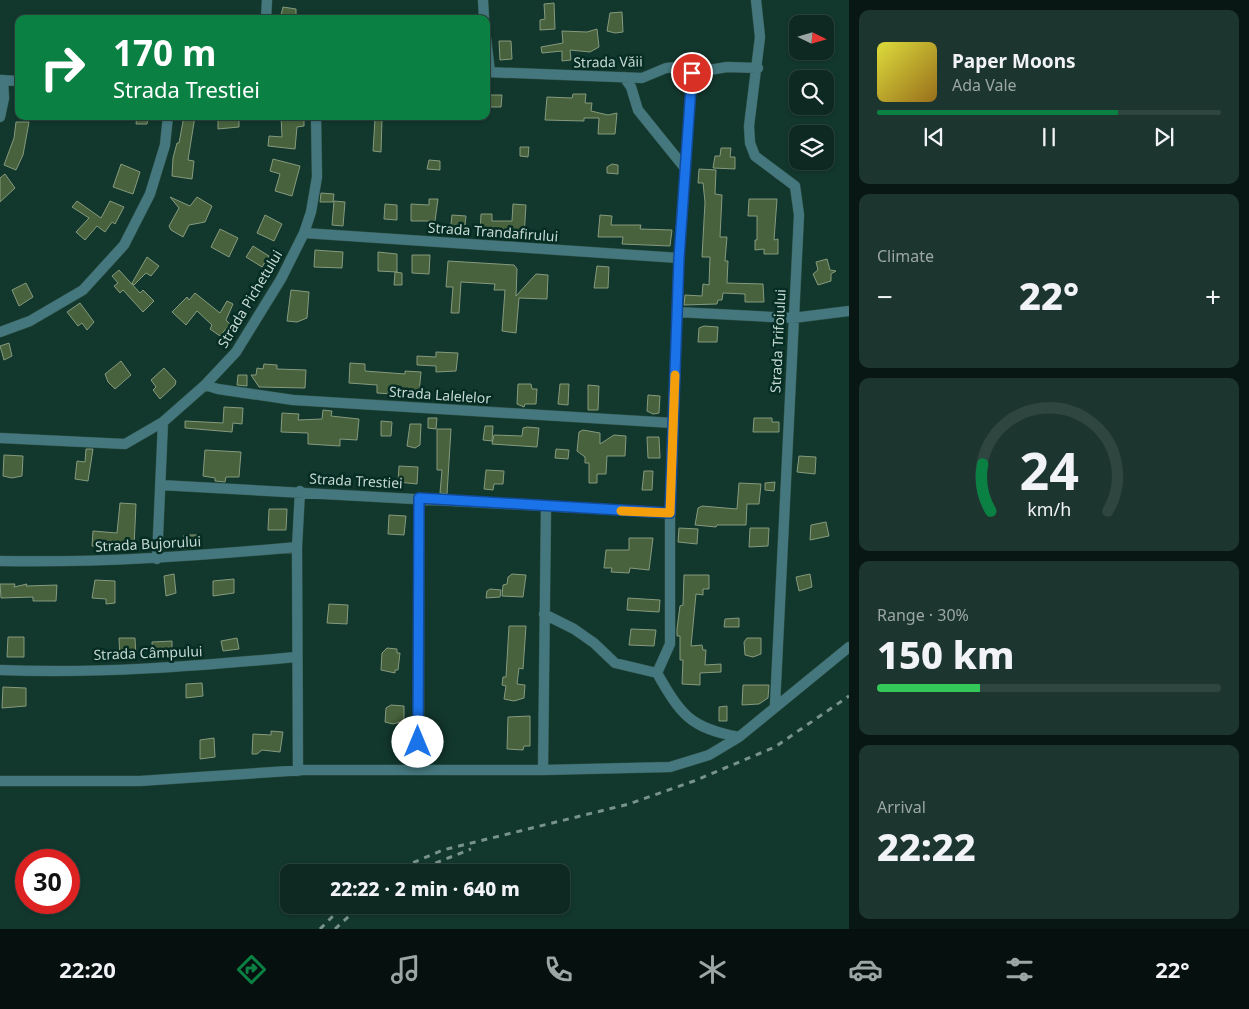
<!DOCTYPE html>
<html lang="en">
<head>
<meta charset="utf-8">
<style>
  body { margin:0; font-family:"Noto Sans",sans-serif; background:#1c352f; color:#f1f3f6; height:100vh; display:flex; flex-direction:column; font-size:19px; white-space:nowrap }
  * { box-sizing:border-box; margin:0 }
  p { font-size:16px; color:#9ba6a5 }
  .icon { flex:none; width:28px; height:28px; fill:none; stroke:currentColor; stroke-width:2; stroke-linecap:round; stroke-linejoin:round }
  .map { position:relative; flex:1; overflow:hidden }
  .drawer { display:flex; flex-direction:column; gap:10px; padding:10px; background:#081713; width:400px }
  .drawer>* { flex:none }
  .banner { position:absolute; left:15px; top:15px; width:475px; height:105px; border-radius:10px; box-shadow:0 1px 4px #0004,0 0 0 1px #2e4540; background:#0b8043; color:#fff; overflow:hidden }
  .needle { width:32px; rotate:95deg }
  .controls { position:absolute; left:789px; top:15px; display:grid; gap:10px }
  .controls a { display:grid; place-items:center; width:45px; height:45px; border-radius:10px; background:#0e2922; box-shadow:0 1px 4px #0004,0 0 0 1px #2e4540; font-size:25px }
  .speed { position:absolute; left:15px; top:849px; display:flex; gap:10px; font-size:25px; font-weight:700; text-align:center }
  .speed>* { display:grid; place-content:center; width:65px; height:65px; border-radius:50%; background:#0e2922; box-shadow:0 1px 4px #0004,0 0 0 1px #2e4540; line-height:1 }
  .speed .limit { border:8px solid #d22; background:#fff; color:#111 }
  .pin { position:absolute; display:grid; place-items:center; width:42px; height:42px; color:#fff; margin:-21px; border:2px solid #fff; border-radius:50%; box-shadow:0 1px 5px #0007 }
  .me { position:absolute; width:55px; margin:-28px; rotate:0deg; stroke-linejoin:round; filter:drop-shadow(0 0 4px #0008) }
  .turn { display:flex; align-items:center; gap:18px; height:105px; padding:0 15px; font-size:22px }
  .turn .icon { width:65px; height:65px; stroke-width:2.5 }
  .turn b { display:block; font-size:35px; line-height:42px }
  .big { font-size:38px; font-weight:800; line-height:1.1 }
  .drawer .widget { flex:1; display:flex; flex-direction:column; justify-content:center; gap:8px; min-width:0; padding:0 18px; border-radius:10px; background:#1c352f }
  .drawer .dial { align-items:center; gap:0 }
  .dial svg { height:130px; overflow:visible; fill:none; stroke:#2e4540; stroke-width:7; stroke-linecap:round; text-anchor:middle }
  .dial text { fill:#f1f3f6; stroke:none }
  .song { display:flex; align-items:center; gap:15px }
  .cover { width:60px; height:60px; border-radius:8px; background:linear-gradient(135deg,hsl(60 70% 55%),hsl(40 70% 35%)) }
  .played { height:5px; border-radius:2px; background:linear-gradient(90deg,#0b8043 70%,#2e4540 70%) }
  .keys { display:flex; justify-content:space-around; direction:ltr }
  .heat { display:flex; justify-content:space-between; align-items:center; font-size:28px; direction:ltr }
  .charge { height:8px; border-radius:4px; background:linear-gradient(90deg,#34c759 30%,#2e4540 0) }
  .trip { position:absolute; left:280px; top:864px; width:290px; height:50px; border-radius:10px; background:#0e2922; box-shadow:0 1px 4px #0004,0 0 0 1px #2e4540; font-weight:800; line-height:50px; text-align:center }
  .menu { display:flex; height:80px; justify-content:space-around; align-items:center; background:#06100e; color:#9ba6a5 }
  .menu .icon { width:35px; height:35px }
  .menu .current { color:#0b8043 }
  .menu b { font-size:22px; color:#f1f3f6 }
  main { display:flex; flex:1; min-height:0 }
  .map>svg:first-child { display:block }
</style>
</head>
<body>
<main>
<div class="map">
<svg width="849" height="929" viewBox="0 0 849 929">
  <rect width="100%" height="100%" fill="#12372d"/>
  <path fill="#48623d" stroke="#869a7e" d="M554 3 555 29 540 30V20L545 19 544 4Z
    M283 7 296 9V19H280Z
    M622 12 623 32 615 33 607 31 610 13Z
    M597 29 599 47 590 52 570 50 571 60 562 61V51L542 53 541 47 563 43 562 31 587 32Z
    M499 41H511L512 59 500 60Z
    M573 94H586L585 103H592L591 111 608 115 617 113 615 134H598L599 118H584V121L545 120 547 97 572 98Z
    M486 95H502L501 107H486Z
    M137 116H148L147 124H136Z
    M184 116H195L188 160 194 161 192 179 172 176 173 158 177 143H179Z
    M218 116H239V127L218 129Z
    M281 116 304 118V126L297 127 295 149 268 146 269 136 282 137Z
    M375 119H382L381 152 373 151Z
    M16 122H29L23 155 16 170 4 165 14 138Z
    M520 147H529L528 157 520 156Z
    M721 148H731L730 157H735V169L713 168 715 156H720Z
    M273 159 300 166 292 196 275 191 280 174 270 171Z
    M429 160 440 161V170L427 169Z
    M121 164 140 172 133 194 113 187Z
    M612 164 618 165V174L607 173V167Z
    M699 169 716 170 715 194 722 195 720 237H727L725 261H728L727 283 763 284 764 302H745V294L723 293 722 300H718L717 304 684 305 685 295 702 296 703 284 709 285 710 257H702L705 202 703 183H698Z
    M5 174 15 188 0 202V178Z
    M321 193 334 194 333 202H320Z
    M170 197 190 206 197 197 212 206 205 222 189 225 183 237 171 230 169 226 179 208Z
    M429 199H438L435 221H411V204L429 205Z
    M749 199H777L774 240 778 239V254H764V249L755 250V240H757V216H748Z
    M77 201 101 218 110 201 124 207 115 224 112 222 105 232 97 226 85 240 76 232 89 218 72 207Z
    M334 201 345 202 343 226 332 225Z
    M385 204 397 205V220L384 219Z
    M513 204 526 205 524 236H495L496 234H480L481 214H492V221H512Z
    M265 215 282 224 274 241 257 233Z
    M452 215 466 216 464 234 450 233Z
    M600 215 612 216 611 225H641L640 229 672 230 670 246 622 244 623 237H598Z
    M220 229 238 238 229 257 211 247Z
    M253 246 269 256 262 267 246 257Z
    M315 250 343 252 342 268 314 267Z
    M378 252 397 254V272L378 271Z
    M412 255H430L429 274 412 273Z
    M147 257 159 266 151 276 146 273 134 285 132 283Z
    M827 259 830 270 836 271 831 274V281L818 285 813 274 818 270 816 262Z
    M448 261 514 265 517 269 516 296 536 274 548 275 547 299 519 298 516 333 502 331 505 290H494L495 284 461 282 459 313H451L453 287H446Z
    M597 266 609 267 608 288H594Z
    M119 270 140 293 143 290 154 301 143 312 123 290 120 293 114 286 118 283 112 276Z
    M395 272 402 273V285H394Z
    M26 283 33 297 19 306 12 290Z
    M291 290 309 292 307 318 297 322 287 321Z
    M195 293 220 313 227 301 233 304 226 320 230 324 220 336 210 329 212 325 197 311 186 325 172 312 187 297 189 300Z
    M80 303 94 322 87 330 82 323 78 326 67 312Z
    M704 326 718 327 717 342H698L699 328Z
    M9 343 12 356 4 360 0 346Z
    M436 352 458 353 456 371 436 372V366L417 365V356L436 357Z
    M121 361 131 375 115 389 108 382 105 374Z
    M350 363 365 364V371L405 374V371L421 372 419 393 392 390V394L377 393V385L349 383Z
    M264 364 277 365V369L306 370 305 388 259 387 251 375H256L257 368 263 369Z
    M164 368 176 381 175 385 160 399 153 390 156 387 151 380Z
    M238 375H247V386L237 385Z
    M518 384H531L532 389H537L536 404H525L524 407 517 404Z
    M560 384H569L568 405 558 404Z
    M588 385 599 386 598 410H588Z
    M648 395 660 396 659 413 653 414 647 411Z
    M224 407 243 408 242 424 233 423 232 432 185 428V421L223 423Z
    M323 410 332 411 331 416 359 419 357 440 340 439V446L308 444V433L281 432 282 413 299 414 298 420 322 419Z
    M428 418H437L436 429 428 428Z
    M754 418H772V422H779V432H753Z
    M381 421 392 422 391 436H381Z
    M410 424H421L420 445 415 448 407 446Z
    M485 426H493L492 441 483 440Z
    M527 427 539 428 537 447 492 444 494 435 522 436 523 428Z
    M437 429H451L447 494 440 493 442 470H437Z
    M583 430 600 433V444L614 435 626 436 625 456H607L606 474H597V483H589V463H585V457L577 451 579 432Z
    M647 437H659L660 458H648Z
    M86 449H93L88 481 75 479 77 461 85 462Z
    M556 449 569 450 568 459 555 458Z
    M205 450 241 452 239 477H226L225 482 215 481V478L203 476Z
    M4 455 23 456 22 476 12 478 3 476Z
    M799 456 816 457 815 474 797 472Z
    M399 466 418 467 417 484 398 482Z
    M486 470 504 471 503 484H494L493 490 484 489Z
    M644 471H653L652 490H642Z
    M775 482 774 491 765 490V483Z
    M739 483 761 484 759 504H747L746 525H717L716 527 695 525 698 508 702 506 737 509Z
    M120 503 136 504 134 547 92 546 93 531 117 533Z
    M269 509H287L286 530H268Z
    M389 515 406 516 404 535 388 534Z
    M826 522 829 536 810 540 811 525Z
    M679 528 698 529 697 544 678 542Z
    M750 528H769L768 546 749 547Z
    M184 535H197V548L182 549Z
    M629 538H653L649 570 630 568 629 573 611 572 612 568H604L606 550H629Z
    M174 574 176 593 166 596 164 576Z
    M512 574 526 575 523 597 502 596 503 585 507 584 508 577Z
    M810 574 812 587 799 591 796 577Z
    M684 575H709V589H703V595L696 594 691 646 702 645 703 650H706L705 665 721 664V672L700 673V685L682 684 683 660H680V636H677V629L680 606 683 605Z
    M234 579V593L213 596V581Z
    M95 580 115 581V603L106 604V599L92 598Z
    M0 584H15L14 587 27 584 26 586 57 585 56 601H33V597L1 598Z
    M490 589 501 590 500 597 486 598 487 591Z
    M628 598 660 600 659 612 627 610Z
    M329 604 348 605 347 624 327 623Z
    M739 618V627H724L725 619Z
    M509 626H526L523 669 519 668 517 684 525 685 524 698 514 701 504 699 506 686 502 685 503 677H506Z
    M631 629 656 630 654 646 629 645Z
    M8 637H24V657H7Z
    M119 638H135L136 658 120 660Z
    M237 638 239 649 223 651 221 641Z
    M747 638H761V654L753 657 745 655 744 642Z
    M172 641V658L153 659 152 642Z
    M387 648 397 649V653H400L398 670H395V673L381 670 382 653Z
    M202 683 203 696 186 698V684Z
    M743 685H769L768 698 759 704 742 705Z
    M3 687 26 688V706L2 708Z
    M391 705 404 706V721L393 724 385 722 386 708Z
    M727 706V721H719V707Z
    M530 716V746H524L523 750 507 749 508 717Z
    M271 731 283 732 280 752 262 750 257 754H252L253 734 271 735Z
    M214 738 215 757 200 759V740Z"/>
  <g fill="none" stroke-linecap="round" stroke-linejoin="round">
    <g stroke="#32544b" stroke-width="11">
      <path id="minor" d="M483 0 484 19
        M756 0 760 37 749 126 750 143 755 156 795 186 799 215 775 705
        M266 19 267 0
        M486 38 490 72
        M486 72 642 78 666 68 678 67 692 73 727 67 758 68
        M624 77 631 87 638 110 684 167
        M0 80 19 81
        M0 117 4 98 3 80
        M304 233 679 258
        M677 312 793 318 849 311
        M0 332 30 321 83 290 124 245 150 194 165 145 168 116
        M205 385 218 389 293 400 673 423
        M0 438 125 444 163 422 205 385 236 352 281 279 304 233 311 212 317 177 316 116
        M160 485 670 513
        M157 559 163 422
        M0 561C100 563 198 556 297 547
        M544 614 574 629 594 643 615 663 657 673C681 715 690 728 739 737
        M0 670C99 674 198 666 296 657
        M657 673 670 644V513L679 258 692 73
        M419 770V499
        M543 770 546 506
        M298 771 297 547 300 491
        M0 781H140L304 770H543L670 767 709 755 739 737 849 647"/>
    </g>
    <use href="#minor" stroke="#44787e" stroke-width="10"/>
    <path stroke="#78938b" stroke-width="3" stroke-dasharray="6 6" stroke-linecap="butt" d="M391 872 443 850 629 804 694 781 775 747 849 696
      M413 872 471 849
      M320 929 344 905
      M335 929 361 905"/>
  </g>
  <g fill="none" stroke-linecap="round" stroke-linejoin="round">
    <g stroke="#114b97" stroke-width="12">
      <path id="route" d="M418 742 419 498 670 513 679 258 692 73"/>
    </g>
    <use href="#route" stroke="#1a73e8" stroke-width="9"/>
    <path stroke="#f59e0b" stroke-width="9" d="M621 511 670 513 675 375"/>
  </g>
  <g text-anchor="middle" stroke-width="5" stroke-linejoin="round" paint-order="stroke">
    <g font-size="14" fill="#c5d9d2" stroke="#062d23">
      <text transform="translate(608 62) rotate(-1)" y="5">Strada Văii</text>
      <text transform="translate(493 232) rotate(4)" y="5">Strada Trandafirului</text>
      <text transform="translate(250 299) rotate(-59)" y="5">Strada Pichetului</text>
      <text transform="translate(778 341) rotate(-87)" y="5">Strada Trifoiului</text>
      <text transform="translate(440 395) rotate(4)" y="5">Strada Lalelelor</text>
      <text transform="translate(356 481) rotate(3)" y="5">Strada Trestiei</text>
      <text transform="translate(148 544) rotate(-3)" y="5">Strada Bujorului</text>
      <text transform="translate(148 653) rotate(-2)" y="5">Strada Câmpului</text>
    </g>
  </g>
</svg>
<div class="controls">
<a><svg class="needle" viewBox="-14 -14 28 28"><path d="M0-13l5 13h-10z" fill="#e53935"/><path d="M0 13l5-13h-10z" fill="#9ba6a5"/></svg></a>
<a><svg class="icon" aria-label="search" viewBox="0 0 24 24"><circle cx="10" cy="10" r="6"/><path d="M15 15l6 6"/></svg></a>
<a><svg class="icon" aria-label="layers" viewBox="0 0 24 24"><path d="M12 4l9 5-9 5-9-5zM3 14l9 5 9-5"/></svg></a>
</div>
<div class="speed"><div class="limit">30</div></div>
<div class="pin" style="left:692px;top:73px;background:#d93025"><svg class="icon" aria-label="arrive" viewBox="0 0 24 24"><path d="M6 21V4h12l-3 4 3 4H6"/></svg></div>
<svg class="me" style="left:418px;top:742px" viewBox="-20 -20 40 40"><circle r="19" fill="#fff"/><path d="M0-13L10 11 0 6-10 11z" fill="#1a73e8"/></svg>
<div class="trip">22:22 · 2 min · 640 m</div>
<div class="banner">
<div class="turn"><svg class="icon" aria-label="right" viewBox="0 0 24 24"><path d="M7 20v-9h11M14 6l5 5-5 5"/></svg><div><b>170 m</b>Strada Trestiei</div></div>
</div>
</div>
<section class="drawer">
<div class="widget">
<div class="song"><i class="cover"></i><div><b>Paper Moons</b><p>Ada Vale</p></div></div>
<div class="played"></div>
<div class="keys"><svg class="icon" aria-label="previous" viewBox="0 0 24 24"><path d="M18 5L8 12l10 7zM5 5v14"/></svg><svg class="icon" aria-label="pause" viewBox="0 0 24 24"><path d="M8 5v14M16 5v14"/></svg><svg class="icon" aria-label="next" viewBox="0 0 24 24"><path d="M6 5l10 7-10 7zM19 5v14"/></svg></div>
</div>
<div class="widget"><p>Climate</p>
<div class="heat"><a>−</a><b class="big">22°</b><a>+</a></div>
</div>
<div class="widget dial"><svg viewBox="0 0 100 80">
<path d="M14 69A42 42 0 1 1 86 69"/>
<path d="M14 69A42 42 0 0 1 9 40" stroke="#0b8043"/>
<text x="50" y="56" font-size="32" font-weight="700">24</text>
<text x="50" y="72" font-size="11">km/h</text>
</svg></div>
<div class="widget"><p>Range · 30%</p><b class="big">150 km</b><div class="charge"></div></div>
<div class="widget"><p>Arrival</p><b class="big">22:22</b></div>
</section>
</main>
<nav class="menu">
<b>22:20</b>
<svg class="icon current" aria-label="directions" viewBox="0 0 24 24"><path d="M12 3l9 9-9 9-9-9zM9 14v-3h6M13 9l2 2-2 2"/></svg>
<svg class="icon" aria-label="music" viewBox="0 0 24 24"><path d="M9 18V5l10-2v13"/><circle cx="6" cy="18" r="3"/><circle cx="16" cy="16" r="3"/></svg>
<svg class="icon" aria-label="phone" viewBox="0 0 24 24"><path d="M5 4h4l2 5-3 2q2 4 5 5l2-3 5 2v4C11 20 4 13 5 4z"/></svg>
<svg class="icon" aria-label="climate" viewBox="0 0 24 24"><path d="M12 3v18M4 7l16 10M4 17L20 7"/></svg>
<svg class="icon" aria-label="car" viewBox="0 0 24 24"><path d="M5 17H2v-5l4-1 3-4h7l3 4 3 1v5h-3M9 17h6M6 11h13"/><circle cx="7" cy="17" r="2"/><circle cx="17" cy="17" r="2"/></svg>
<svg class="icon" aria-label="filters" viewBox="0 0 24 24"><path d="M4 7h16M4 17h16"/><circle cx="9" cy="7" r="2"/><circle cx="15" cy="17" r="2"/></svg>
<b>22°</b>
</nav>
</body>
</html>
